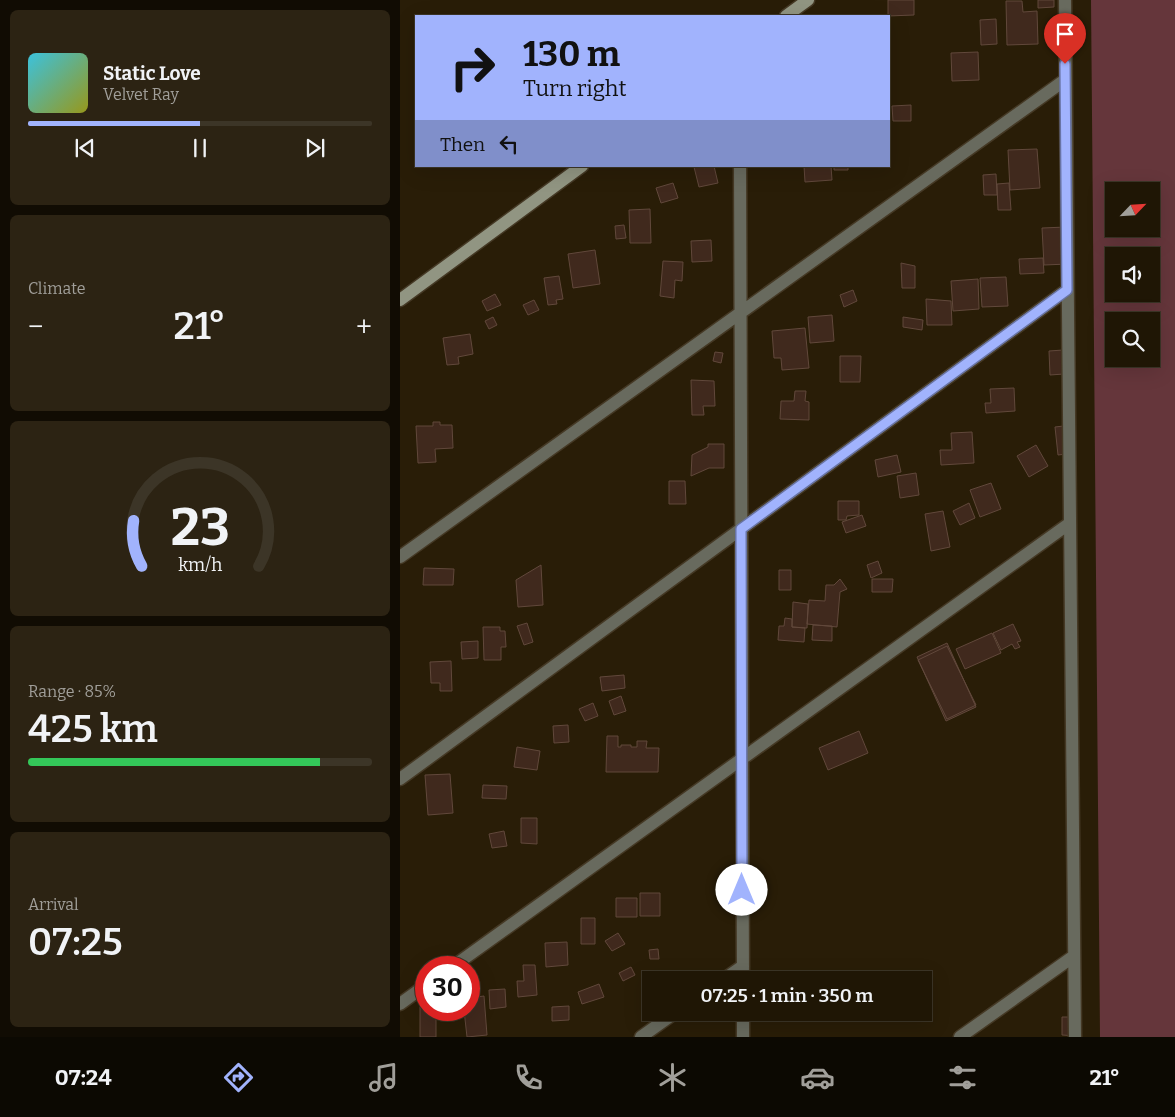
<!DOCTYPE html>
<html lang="en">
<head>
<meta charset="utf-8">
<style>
  body { margin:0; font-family:Bitter,serif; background:#2c2313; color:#f1f3f6; height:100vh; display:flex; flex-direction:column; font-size:19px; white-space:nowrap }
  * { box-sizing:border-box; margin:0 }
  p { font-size:16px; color:#a19f9a }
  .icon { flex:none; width:28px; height:28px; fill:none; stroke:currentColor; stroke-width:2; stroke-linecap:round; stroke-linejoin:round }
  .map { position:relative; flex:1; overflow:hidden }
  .drawer { display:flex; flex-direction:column; gap:10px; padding:10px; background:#110c03; width:400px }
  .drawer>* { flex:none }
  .banner { position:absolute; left:15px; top:15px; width:475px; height:152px; border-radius:0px; box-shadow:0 5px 20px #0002,0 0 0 1px #3c3527; background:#a1b3fd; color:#111; overflow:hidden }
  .needle { width:32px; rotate:65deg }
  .buttons { position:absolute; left:705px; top:182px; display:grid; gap:10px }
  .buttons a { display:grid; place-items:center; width:55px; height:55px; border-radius:0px; background:#1f1605; box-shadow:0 5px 20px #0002,0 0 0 1px #3c3527; font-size:25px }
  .speed { position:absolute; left:15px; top:956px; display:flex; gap:10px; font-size:25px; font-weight:700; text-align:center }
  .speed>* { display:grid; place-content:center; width:65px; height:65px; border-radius:50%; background:#1f1605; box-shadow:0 5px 20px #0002,0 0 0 1px #3c3527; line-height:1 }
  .speed .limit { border:8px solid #d22; background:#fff; color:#111 }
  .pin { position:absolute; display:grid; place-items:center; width:42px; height:42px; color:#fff; margin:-51px -21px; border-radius:50% 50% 50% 0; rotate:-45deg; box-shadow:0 0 5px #0007 }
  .pin .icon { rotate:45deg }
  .me { position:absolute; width:55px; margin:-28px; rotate:0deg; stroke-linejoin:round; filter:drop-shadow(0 0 4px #0008) }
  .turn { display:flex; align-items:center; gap:18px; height:105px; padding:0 25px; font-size:22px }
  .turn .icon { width:65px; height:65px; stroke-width:2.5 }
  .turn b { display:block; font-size:35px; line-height:42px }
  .then { display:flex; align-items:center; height:48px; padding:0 25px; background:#0003; gap:10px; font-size:19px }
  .big { font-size:38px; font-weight:600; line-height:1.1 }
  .drawer .tile { flex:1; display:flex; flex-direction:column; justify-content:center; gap:8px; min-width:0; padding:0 18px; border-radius:8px; background:#2c2313 }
  .drawer .dial { align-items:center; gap:0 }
  .dial svg { height:130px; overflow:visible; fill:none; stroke:#3c3527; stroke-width:7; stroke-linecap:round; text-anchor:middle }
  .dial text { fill:#f1f3f6; stroke:none }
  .song { display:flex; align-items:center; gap:15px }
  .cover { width:60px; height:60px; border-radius:8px; background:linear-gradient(135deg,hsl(190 70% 55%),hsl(60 70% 35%)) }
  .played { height:5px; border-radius:2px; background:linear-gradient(90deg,#a1b3fd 50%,#3c3527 50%) }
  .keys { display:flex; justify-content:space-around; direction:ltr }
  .heat { display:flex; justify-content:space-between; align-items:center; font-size:28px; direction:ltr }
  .charge { height:8px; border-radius:4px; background:linear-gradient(90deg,#34c759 85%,#3c3527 0) }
  .trip { position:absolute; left:242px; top:971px; width:290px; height:50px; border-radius:0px; background:#1f1605; box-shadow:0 5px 20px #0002,0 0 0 1px #3c3527; font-weight:600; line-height:50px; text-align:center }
  .menu { display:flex; height:80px; justify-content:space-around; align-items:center; background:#0c0902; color:#a19f9a }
  .menu .icon { width:35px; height:35px }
  .menu .active { color:#a1b3fd }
  .menu b { font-size:22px; color:#f1f3f6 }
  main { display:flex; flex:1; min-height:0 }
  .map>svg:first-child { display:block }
</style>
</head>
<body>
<main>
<section class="drawer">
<div class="tile">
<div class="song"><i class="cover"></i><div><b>Static Love</b><p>Velvet Ray</p></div></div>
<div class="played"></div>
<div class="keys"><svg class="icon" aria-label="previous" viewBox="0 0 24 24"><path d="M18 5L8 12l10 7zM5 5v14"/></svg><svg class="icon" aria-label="pause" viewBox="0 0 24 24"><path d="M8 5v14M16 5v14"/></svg><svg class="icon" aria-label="next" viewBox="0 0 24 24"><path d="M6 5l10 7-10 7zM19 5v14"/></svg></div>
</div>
<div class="tile"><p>Climate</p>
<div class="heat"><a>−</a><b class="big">21°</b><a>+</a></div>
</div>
<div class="tile dial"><svg viewBox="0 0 100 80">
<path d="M14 69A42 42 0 1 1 86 69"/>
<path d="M14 69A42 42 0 0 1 9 41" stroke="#a1b3fd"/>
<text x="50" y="56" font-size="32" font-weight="700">23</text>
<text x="50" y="72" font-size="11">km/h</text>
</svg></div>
<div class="tile"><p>Range · 85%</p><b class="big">425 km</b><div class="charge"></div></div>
<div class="tile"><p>Arrival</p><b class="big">07:25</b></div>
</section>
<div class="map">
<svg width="775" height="1037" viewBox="0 0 775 1037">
  <rect width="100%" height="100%" fill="#291d07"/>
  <path fill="#65363b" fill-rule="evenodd" d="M691 0H775V1037H700ZM714 191H751V229H714ZM714 256H751V294H714ZM714 321H751V359H714Z"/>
  <path fill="#40291d" stroke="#61483b" d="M488 0H514V15L488 16Z
    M638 0H654V7L638 8Z
    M606 1H622L623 12 637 11 638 44 607 45Z
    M596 19 597 44 581 45 580 20Z
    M578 52 579 80 552 81 551 53Z
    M511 105V121H493L492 106Z
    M637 149 640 188 610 190 608 150Z
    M298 166H314L318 183 299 187 294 167Z
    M404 166H431L432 180 405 182Z
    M434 166H448V170H434Z
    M596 174 597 195H584L583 175Z
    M273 183 278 198 261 203 256 188Z
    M609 183 611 210H598L597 184Z
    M250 209 251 243H230L229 210Z
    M224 225 226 238 216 239 215 226Z
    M666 227 668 264 644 265 642 228Z
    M311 240 312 261 292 262 291 241Z
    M195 250 200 284 173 288 168 254Z
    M643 258 644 273 620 274 619 259Z
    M263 261 283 262 282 281 275 280 274 298 260 296Z
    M501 263 515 266V288H502Z
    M159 276 163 299 156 300 157 304 148 305 144 278Z
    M606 277 608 306 582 307 580 278Z
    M578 279 579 309 553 311 551 281Z
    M453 290 457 301 444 307 440 295Z
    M95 294 101 305 87 311 82 301Z
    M526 299 551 301 552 325H527Z
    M134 300 139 310 128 315 123 305Z
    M432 315 434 341 410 343 408 317Z
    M93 317 97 325 89 329 85 321Z
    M503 317 523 320 522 330 503 327Z
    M405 328 409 368 382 370 381 358H374L372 331Z
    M70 334 73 354 58 357 59 364 47 365 43 338Z
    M663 350 664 374 650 375 649 351Z
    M315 352 323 353 321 363 313 361Z
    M440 356H461L460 382H440Z
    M291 380 314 381 315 406H303L304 415H292Z
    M614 388 615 411 586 413 585 403H591L590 389Z
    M395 391H406L405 401 409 402V420L380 419 381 401H394Z
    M33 422H40V425H52L53 448 35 449 36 462 18 463 16 426H33Z
    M672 425 675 453 658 455 655 427Z
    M572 432 574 463 541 465 540 450H552L551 433Z
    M308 444H324V468H309L291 476 292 455 308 447Z
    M636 445 648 466 629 477 617 456Z
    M497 455 501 472 478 477 475 460Z
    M516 473 519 495 500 498 497 476Z
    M269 481H285L286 504H269Z
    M591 483 601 509 580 517 570 490Z
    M438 501H459V515L447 516 446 520H438Z
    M569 503 575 518 560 525 553 511Z
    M543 511 550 547 531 551 525 514Z
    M462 515 466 526 446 533 442 522Z
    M478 561 482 573 471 578 467 565Z
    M141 565 143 605 118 607 116 580Z
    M24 568 54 569 53 585H23Z
    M379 570H391V590H379Z
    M440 579 447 589 440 592 437 627 407 624 409 600 425 601 426 585H434Z
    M472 579H493L492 592H472Z
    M393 602 408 604 407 628 392 627Z
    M385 618 392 619V627L405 628 404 642 378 640 379 626H384Z
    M127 623 133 642 124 645 117 626Z
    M613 624 621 641 617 642 620 647 615 649 612 644 601 650 593 633Z
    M413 625 432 626V641L412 640Z
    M83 627H100V631H105L106 647H101V660H84Z
    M592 633 601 653 565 669 556 649Z
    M78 641V658L62 659 61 642Z
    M547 643 576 707 546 721 517 657Z
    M547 646 576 705 547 719 518 660Z
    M51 661 52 691H40V683H31L30 662Z
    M224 675 225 688 202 691 200 677Z
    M221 696 226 711 214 715 209 701Z
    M193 703 198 716 185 721 179 709Z
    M168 725 169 742 154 743 153 726Z
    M459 731 468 753 428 770 419 748Z
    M207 736H218V747H221V745H231V747H237V741H247L246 748H259L258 772H206Z
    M117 747 140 751 137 770 114 767Z
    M50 774 53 813 28 815 25 775Z
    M83 785 107 786 106 799 82 798Z
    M121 818H137V844L121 843Z
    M104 831 107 846 92 848 89 834Z
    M240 893H260V916H240Z
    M216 898H237V917H216Z
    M181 918H195V944H181Z
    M218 933 225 944 212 951 205 941Z
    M167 942 168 965 146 967 145 943Z
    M258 949 259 959H250L249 950Z
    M123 965H135L137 995 118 997 117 981H124Z
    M231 967 235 975 223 981 219 973Z
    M199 984 204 997 182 1004 178 992Z
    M105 989 106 1007 90 1009 89 990Z
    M84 996 87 1035 67 1037 64 1010H69V998Z
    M169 1006V1020L152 1021V1007Z
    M20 1007H26V1010H36V1037H20Z
    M662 1017H677V1036L662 1035Z"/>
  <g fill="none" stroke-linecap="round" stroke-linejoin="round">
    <g stroke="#453925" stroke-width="15">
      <path id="street" d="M665 0 675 1037
        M340 166 343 980
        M0 557 665 80
        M0 779 667 290
        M51 968 670 523
        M323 980 343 966
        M0 1004 26 985
        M343 1012V1037
        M241 1037 276 1012
        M560 1037 674 956"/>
    </g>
    <g stroke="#453925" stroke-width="15">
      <path id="secondary" d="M386 16 408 0
        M0 300 182 166"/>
    </g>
    <use href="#street" stroke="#686a5e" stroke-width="12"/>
    <use href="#secondary" stroke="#919582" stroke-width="12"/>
  </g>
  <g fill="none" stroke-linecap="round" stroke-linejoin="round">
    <g stroke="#6974a4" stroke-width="12">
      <path id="route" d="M342 890 341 529 667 290 665 64"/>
    </g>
    <use href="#route" stroke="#a1b3fd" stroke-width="9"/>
  </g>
</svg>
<div class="buttons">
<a><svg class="needle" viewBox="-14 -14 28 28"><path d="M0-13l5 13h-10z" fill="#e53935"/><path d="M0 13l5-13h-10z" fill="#a19f9a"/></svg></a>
<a><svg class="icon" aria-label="sound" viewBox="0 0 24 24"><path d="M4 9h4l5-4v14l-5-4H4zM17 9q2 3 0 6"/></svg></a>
<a><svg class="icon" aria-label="search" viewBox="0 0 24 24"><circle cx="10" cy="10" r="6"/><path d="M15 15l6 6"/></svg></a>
</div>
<div class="speed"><div class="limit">30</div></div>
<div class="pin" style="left:665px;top:64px;background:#d93025"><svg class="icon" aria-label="arrive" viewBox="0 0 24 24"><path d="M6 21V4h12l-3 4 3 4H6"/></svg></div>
<svg class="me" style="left:342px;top:890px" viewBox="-20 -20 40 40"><circle r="19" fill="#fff"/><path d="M0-13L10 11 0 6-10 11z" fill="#a1b3fd"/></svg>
<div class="trip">07:25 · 1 min · 350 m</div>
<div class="banner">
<div class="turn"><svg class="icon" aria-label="right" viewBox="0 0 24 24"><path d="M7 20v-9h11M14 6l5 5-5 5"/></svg><div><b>130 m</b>Turn right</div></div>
<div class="then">Then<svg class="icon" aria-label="left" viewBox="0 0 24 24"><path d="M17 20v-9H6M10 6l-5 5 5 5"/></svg></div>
</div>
</div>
</main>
<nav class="menu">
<b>07:24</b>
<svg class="icon active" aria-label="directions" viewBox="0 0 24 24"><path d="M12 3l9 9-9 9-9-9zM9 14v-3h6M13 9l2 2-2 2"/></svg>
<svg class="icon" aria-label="music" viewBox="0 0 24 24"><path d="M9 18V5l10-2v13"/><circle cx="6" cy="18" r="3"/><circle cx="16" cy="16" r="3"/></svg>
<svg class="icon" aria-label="phone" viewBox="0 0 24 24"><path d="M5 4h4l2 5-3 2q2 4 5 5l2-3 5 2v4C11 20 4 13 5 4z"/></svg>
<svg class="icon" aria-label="climate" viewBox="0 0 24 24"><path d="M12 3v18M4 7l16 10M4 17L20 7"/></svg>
<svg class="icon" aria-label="car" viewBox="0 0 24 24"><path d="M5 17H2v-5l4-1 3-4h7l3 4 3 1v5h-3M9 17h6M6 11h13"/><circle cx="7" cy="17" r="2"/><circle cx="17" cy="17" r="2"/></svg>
<svg class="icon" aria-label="filters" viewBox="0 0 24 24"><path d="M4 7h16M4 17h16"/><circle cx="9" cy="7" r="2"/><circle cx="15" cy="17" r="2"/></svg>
<b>21°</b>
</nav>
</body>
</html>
